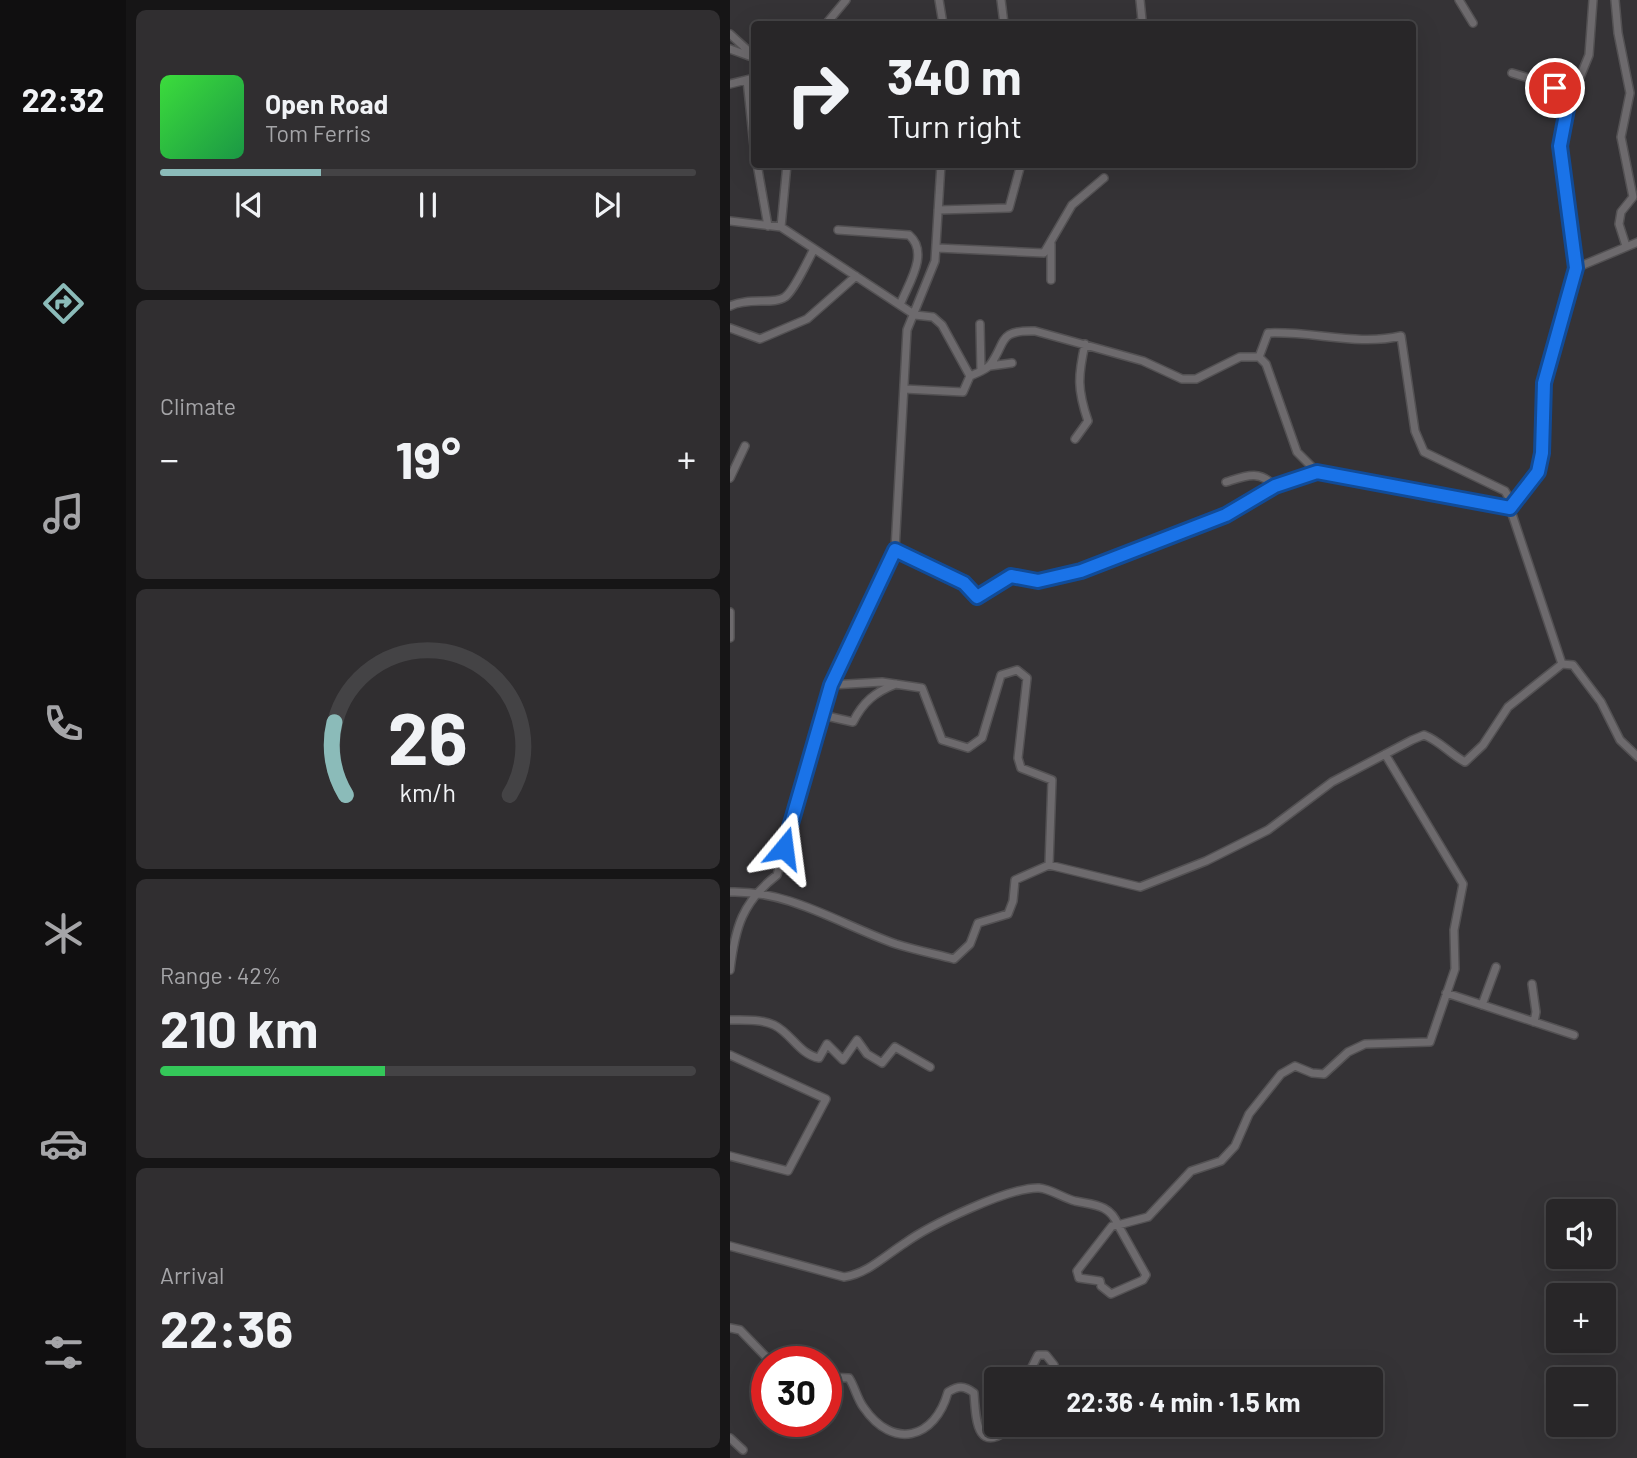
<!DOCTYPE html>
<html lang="en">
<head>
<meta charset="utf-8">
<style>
  body { margin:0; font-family:Barlow,sans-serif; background:#302e30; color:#f1f3f6; height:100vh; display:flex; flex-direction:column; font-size:26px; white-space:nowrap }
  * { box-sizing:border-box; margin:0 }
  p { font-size:23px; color:#a5a5a8 }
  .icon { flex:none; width:38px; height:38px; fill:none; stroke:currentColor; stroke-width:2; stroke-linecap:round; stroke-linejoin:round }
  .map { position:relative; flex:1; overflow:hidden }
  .drawer { display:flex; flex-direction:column; gap:10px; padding:10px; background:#161516; width:604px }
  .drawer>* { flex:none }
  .hud { position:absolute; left:21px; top:21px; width:665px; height:147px; border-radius:7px; box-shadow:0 7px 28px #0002,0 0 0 2px #444345; background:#282628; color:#f1f3f6; overflow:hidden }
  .fabs { position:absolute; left:816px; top:1199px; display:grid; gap:14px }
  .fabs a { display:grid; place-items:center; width:70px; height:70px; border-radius:7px; background:#282628; box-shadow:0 7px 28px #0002,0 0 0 2px #444345; font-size:35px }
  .speed { position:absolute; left:21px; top:1346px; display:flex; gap:14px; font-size:35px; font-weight:700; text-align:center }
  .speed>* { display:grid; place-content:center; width:91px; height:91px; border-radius:50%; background:#282628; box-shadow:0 7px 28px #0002,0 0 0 2px #444345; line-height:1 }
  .speed .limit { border:10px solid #d22; background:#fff; color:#111 }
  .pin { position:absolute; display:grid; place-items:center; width:60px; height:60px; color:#fff; margin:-30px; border:4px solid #fff; border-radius:50%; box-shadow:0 2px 7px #0007 }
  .me { position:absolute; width:77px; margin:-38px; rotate:16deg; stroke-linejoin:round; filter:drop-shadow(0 0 5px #0008) }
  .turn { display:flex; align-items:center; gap:24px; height:147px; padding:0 21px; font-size:32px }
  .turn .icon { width:91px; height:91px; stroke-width:2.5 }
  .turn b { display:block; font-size:49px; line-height:60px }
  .big { font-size:52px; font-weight:700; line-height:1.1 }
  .drawer .tile { flex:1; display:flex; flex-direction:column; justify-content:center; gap:10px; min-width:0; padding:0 24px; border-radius:10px; background:#302e30 }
  .drawer .dial { align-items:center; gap:0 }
  .dial svg { height:182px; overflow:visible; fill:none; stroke:#444345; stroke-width:7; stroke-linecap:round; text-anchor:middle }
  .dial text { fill:#f1f3f6; stroke:none }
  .song { display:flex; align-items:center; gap:21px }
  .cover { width:84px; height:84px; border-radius:10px; background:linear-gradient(135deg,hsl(120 70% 55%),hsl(140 70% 35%)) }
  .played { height:7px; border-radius:4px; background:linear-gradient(90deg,#8bbbb9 30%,#444345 30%) }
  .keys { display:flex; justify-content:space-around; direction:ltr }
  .heat { display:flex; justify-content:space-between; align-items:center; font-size:38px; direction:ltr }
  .charge { height:10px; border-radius:5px; background:linear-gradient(90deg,#34c759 42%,#444345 0) }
  .trip { position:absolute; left:254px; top:1367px; width:399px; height:70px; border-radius:7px; background:#282628; box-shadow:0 7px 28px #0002,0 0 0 2px #444345; font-weight:700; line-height:70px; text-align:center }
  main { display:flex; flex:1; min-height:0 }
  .menu { display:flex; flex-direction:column; width:126px; justify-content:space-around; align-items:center; background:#100f10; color:#a5a5a8 }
  .menu .icon { width:49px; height:49px }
  .menu .selected { color:#8bbbb9 }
  .menu b { font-size:32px; color:#f1f3f6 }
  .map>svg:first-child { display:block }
</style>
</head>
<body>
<main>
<nav class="menu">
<b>22:32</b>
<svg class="icon selected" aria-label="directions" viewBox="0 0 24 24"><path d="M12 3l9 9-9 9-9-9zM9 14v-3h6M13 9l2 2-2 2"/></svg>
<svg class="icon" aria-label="music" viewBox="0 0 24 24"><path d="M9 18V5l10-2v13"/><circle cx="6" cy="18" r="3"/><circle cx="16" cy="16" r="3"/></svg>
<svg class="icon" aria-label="phone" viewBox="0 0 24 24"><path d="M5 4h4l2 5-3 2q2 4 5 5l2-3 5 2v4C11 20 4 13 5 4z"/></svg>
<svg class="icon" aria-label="climate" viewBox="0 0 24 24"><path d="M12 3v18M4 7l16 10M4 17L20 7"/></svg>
<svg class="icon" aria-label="car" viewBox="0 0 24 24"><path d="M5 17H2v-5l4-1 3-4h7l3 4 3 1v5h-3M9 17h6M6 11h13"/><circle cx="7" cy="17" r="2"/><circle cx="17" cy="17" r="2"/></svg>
<svg class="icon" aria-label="filters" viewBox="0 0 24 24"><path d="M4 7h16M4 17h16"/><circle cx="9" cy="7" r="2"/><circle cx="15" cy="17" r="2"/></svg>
</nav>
<section class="drawer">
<div class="tile">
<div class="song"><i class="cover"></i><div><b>Open Road</b><p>Tom Ferris</p></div></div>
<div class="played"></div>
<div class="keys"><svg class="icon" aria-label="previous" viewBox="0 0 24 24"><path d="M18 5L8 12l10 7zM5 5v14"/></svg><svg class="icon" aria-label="pause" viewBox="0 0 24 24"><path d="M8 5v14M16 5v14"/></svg><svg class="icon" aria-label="next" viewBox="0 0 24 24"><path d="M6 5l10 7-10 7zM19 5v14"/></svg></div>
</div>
<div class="tile"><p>Climate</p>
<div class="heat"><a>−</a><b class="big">19°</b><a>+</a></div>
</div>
<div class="tile dial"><svg viewBox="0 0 100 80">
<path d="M14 69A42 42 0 1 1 86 69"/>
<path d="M14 69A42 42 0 0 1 9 37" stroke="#8bbbb9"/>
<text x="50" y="56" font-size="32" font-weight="700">26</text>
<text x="50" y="72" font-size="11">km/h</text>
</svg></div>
<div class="tile"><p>Range · 42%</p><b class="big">210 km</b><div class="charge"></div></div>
<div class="tile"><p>Arrival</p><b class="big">22:36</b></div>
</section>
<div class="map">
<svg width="908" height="1458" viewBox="0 0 908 1458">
  <rect width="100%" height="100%" fill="#353336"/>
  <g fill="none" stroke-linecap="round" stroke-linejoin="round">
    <g stroke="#535153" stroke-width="10">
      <path id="street" d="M209 0 213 24
        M271 0 274 24
        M729 0 743 23
        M885 0 888 33 900 93 891 137 903 197 891 212 889 224 896 246
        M96 24 116 0
        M407 24 412 20 410 0
        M0 34 24 56
        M0 49 22 57
        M782 73 821 85 837 109
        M17 80 24 146
        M0 84 24 78
        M27 164 38 226
        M57 164 51 227 185 315 203 317 212 325 240 376C247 373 256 370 260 365 277 342 267 330 305 331L413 361 452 379H466L510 357H529L536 364 567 452 587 472
        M208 210 279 208 291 164
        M0 221 51 227
        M108 230 179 235C200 253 178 284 170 305
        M321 244V280
        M207 248 314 253 342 205 374 178
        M846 268 908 242
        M0 306C18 297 44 305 55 297 64 291 78 260 84 249
        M250 324 251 371
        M0 328 30 339 77 319 126 276
        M529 357 538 333C584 331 627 346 671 336L685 431 694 452 775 491 782 503
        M260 366 282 363
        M174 389 233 392 240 376
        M345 439 358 421C347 389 348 376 355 344
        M0 478 15 446
        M496 482C515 476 530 469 545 487
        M165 550 234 583 247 597 281 576 308 581 351 571 497 515 545 487 587 472 780 508
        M0 612V638
        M832 664 780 508 808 472 812 453 814 383 846 268 830 146 837 109 859 55 863 0
        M101 685 152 682 192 688 212 740 238 748 252 738 271 675 287 670 297 678 288 758 291 768 322 780 319 865
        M92 715 123 722C133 702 145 692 166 684
        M0 892C60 890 111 925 166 944 185 950 205 954 224 959L240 944 248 923 278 914 283 901 285 880 319 865 410 887 476 861 538 830 602 782 682 740 694 735C710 741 720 754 735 762L753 745 778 707 832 664 843 665 871 702 890 740 908 757
        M0 970C5 928 12 902 47 875L101 685 165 550 177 330 205 261 211 164
        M802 984 806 1012 804 1022
        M716 993 844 1035
        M752 1005 766 967
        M0 1020C14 1020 31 1019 44 1025 61 1033 70 1055 89 1058L97 1044 113 1060 127 1040 137 1054 152 1063 165 1047 200 1067
        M0 1055 96 1099 58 1171 0 1156
        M388 1225 416 1275 413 1280 381 1294 371 1286 370 1281 349 1278 347 1271 382 1226Z
        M0 1246 114 1277C137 1274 156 1255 175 1243 200 1225 279 1187 309 1188 321 1189 333 1198 345 1201 363 1205 380 1204 388 1225L418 1217 461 1171 491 1161 505 1146 519 1114 551 1074 565 1066 582 1073 594 1074 618 1052 635 1044 700 1042 725 969 724 930 733 884 655 754
        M0 1328 10 1330 41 1362
        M96 1377 119 1378C125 1387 127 1399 134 1408 163 1450 205 1439 218 1392 228 1386 234 1385 244 1393 246 1422 247 1458 285 1424
        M296 1379 308 1355H316L324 1365
        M0 1438 13 1450"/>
    </g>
    <use href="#street" stroke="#6d6a6d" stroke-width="7"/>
  </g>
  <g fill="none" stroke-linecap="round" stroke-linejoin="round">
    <g stroke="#114b97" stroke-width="18">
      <path id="route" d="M54 848 101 685 165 550 234 583 247 597 281 576 308 581 351 571 496 515 545 486 587 472 780 508 808 472 812 453 814 383 846 268 830 146 837 109 825 88"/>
    </g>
    <use href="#route" stroke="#1a73e8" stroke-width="12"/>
  </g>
</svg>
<div class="fabs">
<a><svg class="icon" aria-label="sound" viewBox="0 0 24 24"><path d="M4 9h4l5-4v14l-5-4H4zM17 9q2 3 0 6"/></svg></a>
<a>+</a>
<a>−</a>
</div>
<div class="speed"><div class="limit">30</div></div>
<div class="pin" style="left:825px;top:88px;background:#d93025"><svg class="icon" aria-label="arrive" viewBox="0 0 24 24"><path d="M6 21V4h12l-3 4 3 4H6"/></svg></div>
<svg class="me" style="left:54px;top:848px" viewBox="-20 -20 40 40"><path d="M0-17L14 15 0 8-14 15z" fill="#1a73e8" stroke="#fff" stroke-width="4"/></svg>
<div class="trip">22:36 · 4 min · 1.5 km</div>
<div class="hud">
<div class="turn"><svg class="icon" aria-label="right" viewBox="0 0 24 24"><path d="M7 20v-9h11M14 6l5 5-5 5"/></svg><div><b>340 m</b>Turn right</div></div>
</div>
</div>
</main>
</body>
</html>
